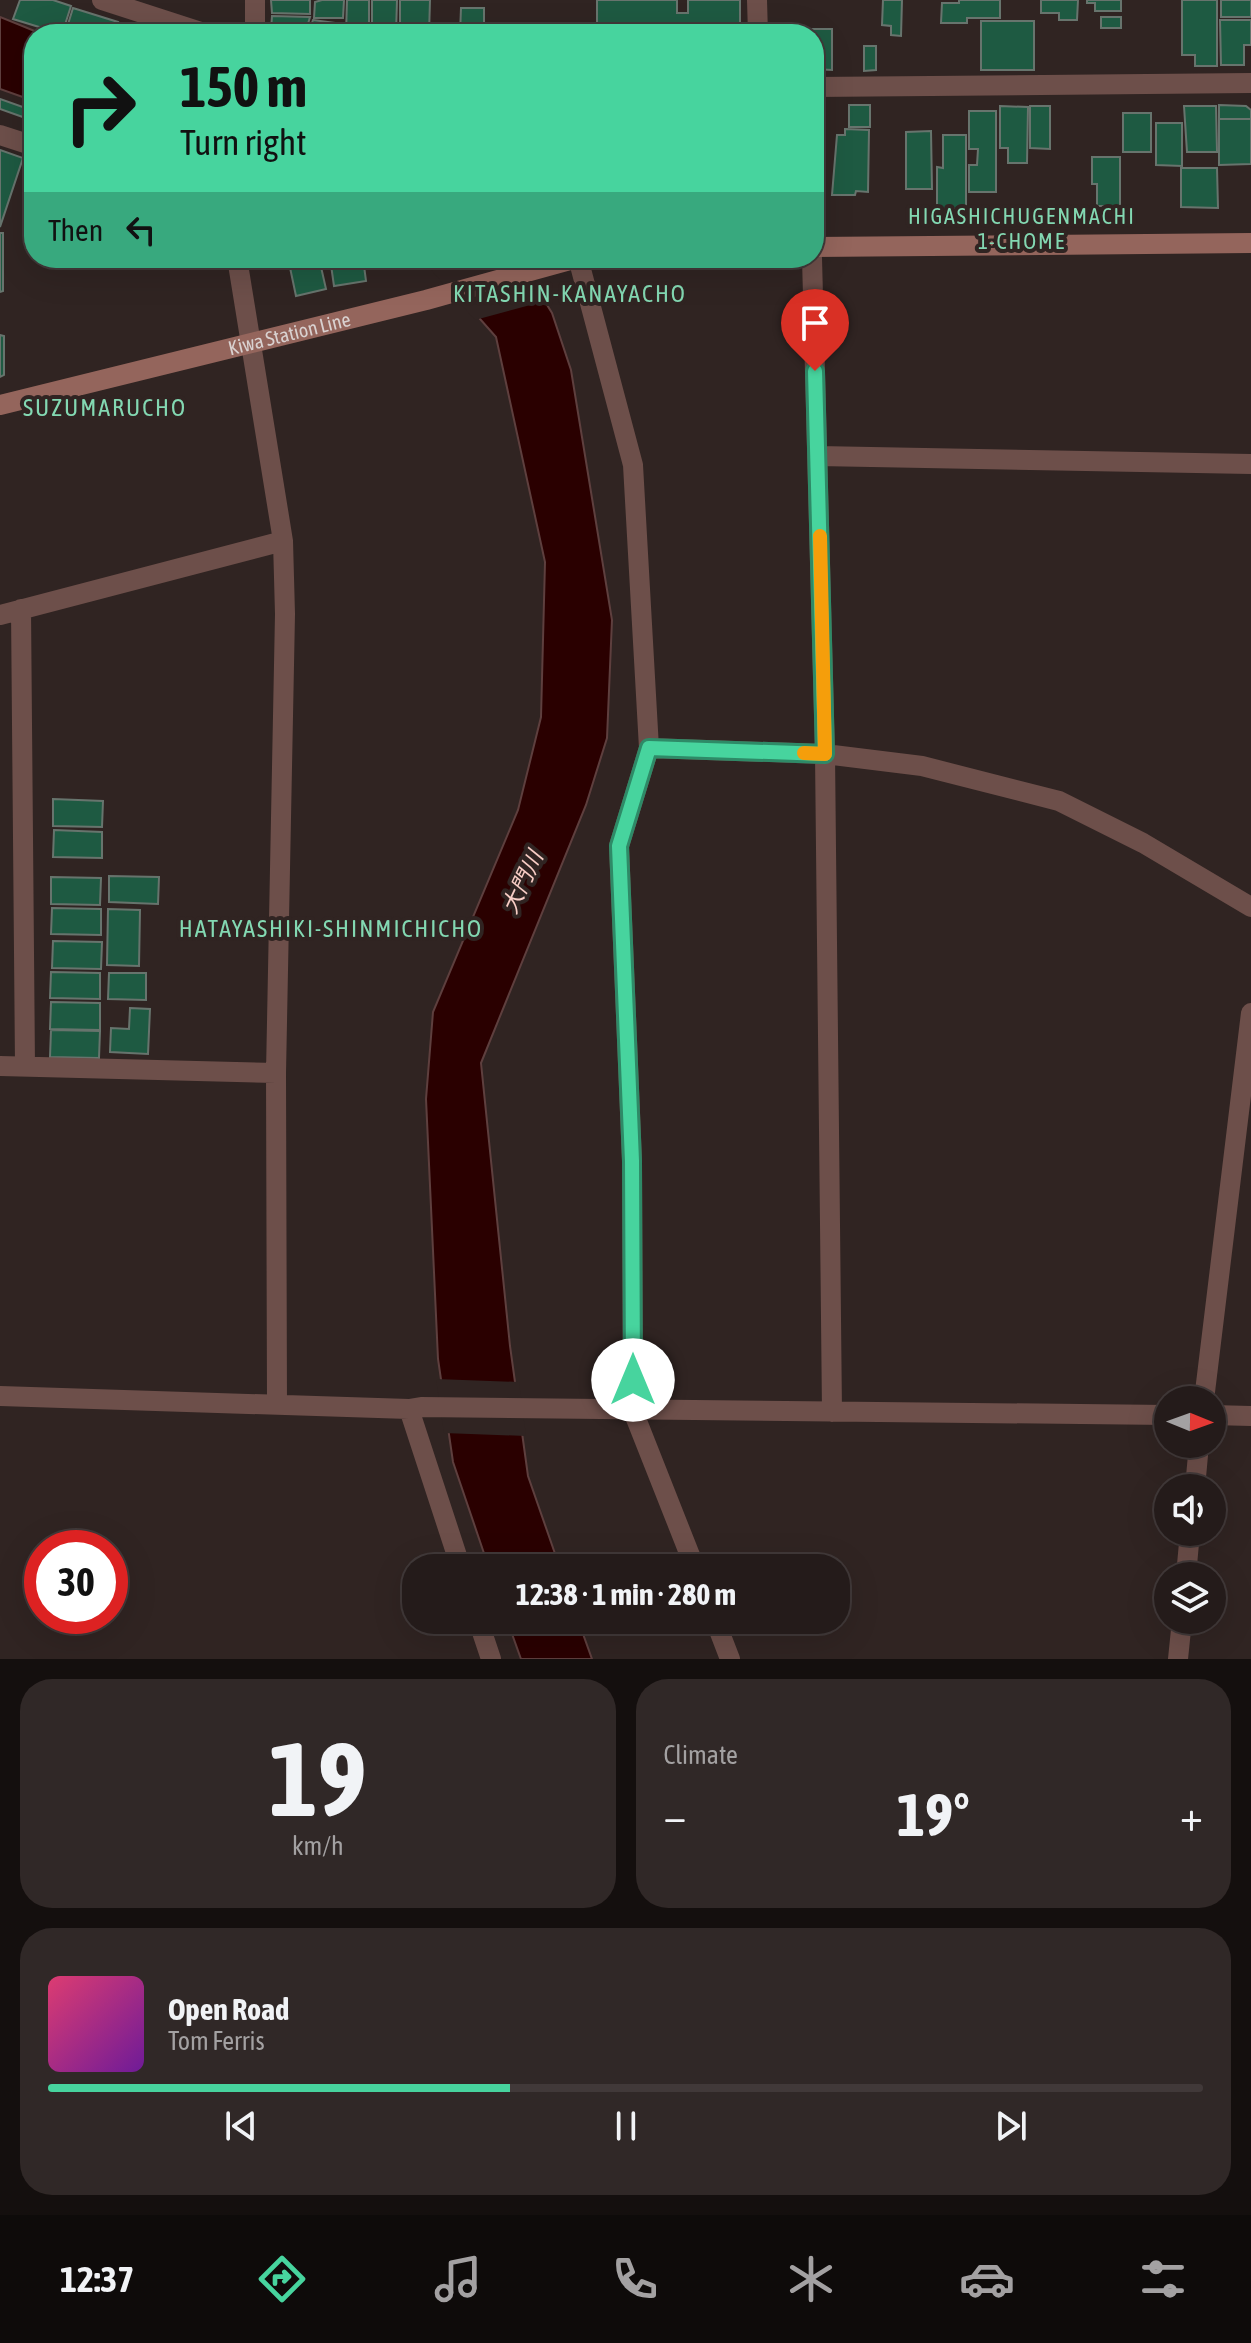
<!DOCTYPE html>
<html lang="en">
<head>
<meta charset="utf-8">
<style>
  body { margin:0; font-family:"Asap Condensed","Noto Sans JP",sans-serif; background:#302827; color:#f1f3f6; height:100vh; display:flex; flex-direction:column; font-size:30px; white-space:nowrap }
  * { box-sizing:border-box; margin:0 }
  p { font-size:26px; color:#a3a1a2 }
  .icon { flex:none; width:44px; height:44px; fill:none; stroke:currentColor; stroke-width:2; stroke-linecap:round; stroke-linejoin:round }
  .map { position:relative; height:1659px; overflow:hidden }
  .drawer { display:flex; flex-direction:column; gap:20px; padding:20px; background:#140f0e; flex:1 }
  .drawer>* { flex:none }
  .top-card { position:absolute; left:24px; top:24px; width:800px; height:244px; border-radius:32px; box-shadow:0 8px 32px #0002,0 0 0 2px #413939; background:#47d49e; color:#111; overflow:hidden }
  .needle { width:52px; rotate:91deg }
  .fabs { position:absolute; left:1154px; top:1386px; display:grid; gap:16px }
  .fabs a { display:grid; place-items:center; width:72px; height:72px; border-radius:50%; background:#241b1a; box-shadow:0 8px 32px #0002,0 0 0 2px #413939; font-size:40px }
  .speed { position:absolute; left:24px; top:1530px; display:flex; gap:16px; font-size:40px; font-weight:700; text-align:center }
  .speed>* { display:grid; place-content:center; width:104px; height:104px; border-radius:50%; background:#241b1a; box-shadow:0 8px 32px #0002,0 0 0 2px #413939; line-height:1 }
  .speed .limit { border:12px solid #d22; background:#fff; color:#111 }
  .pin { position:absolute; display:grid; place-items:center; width:68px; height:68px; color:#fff; margin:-82px -34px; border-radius:50% 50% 50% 0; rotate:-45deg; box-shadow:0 0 8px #0007 }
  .pin .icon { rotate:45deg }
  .me { position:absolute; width:88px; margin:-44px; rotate:0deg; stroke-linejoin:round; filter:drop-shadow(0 0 6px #0008) }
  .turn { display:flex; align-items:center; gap:28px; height:168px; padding:0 24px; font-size:36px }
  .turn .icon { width:104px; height:104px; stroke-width:2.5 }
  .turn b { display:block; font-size:56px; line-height:68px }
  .then { display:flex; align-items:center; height:76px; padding:0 24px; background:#0003; gap:16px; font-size:30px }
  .big { font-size:60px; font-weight:700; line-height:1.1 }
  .drawer .widget { flex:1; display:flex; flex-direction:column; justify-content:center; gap:12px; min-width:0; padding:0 28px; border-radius:32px; background:#302827 }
  .drawer .dial { align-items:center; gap:0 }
  .dial b { font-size:104px; line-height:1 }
  .song { display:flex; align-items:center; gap:24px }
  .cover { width:96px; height:96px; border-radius:12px; background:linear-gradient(135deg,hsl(340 70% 55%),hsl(280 70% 35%)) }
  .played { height:8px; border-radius:4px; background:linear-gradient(90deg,#47d49e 40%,#413939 40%) }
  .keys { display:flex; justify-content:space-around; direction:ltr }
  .heat { display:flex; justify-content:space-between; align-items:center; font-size:44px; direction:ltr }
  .drawer .tiles { flex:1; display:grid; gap:20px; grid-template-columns:1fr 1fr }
  .widget:last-child { grid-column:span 2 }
  .trip { position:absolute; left:402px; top:1554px; width:448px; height:80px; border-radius:32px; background:#241b1a; box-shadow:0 8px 32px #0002,0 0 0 2px #413939; font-weight:700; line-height:80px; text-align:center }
  .menu { display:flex; height:128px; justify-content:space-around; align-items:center; background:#0e0b0a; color:#a3a1a2 }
  .menu .icon { width:56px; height:56px }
  .menu .on { color:#47d49e }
  .menu b { font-size:36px; color:#f1f3f6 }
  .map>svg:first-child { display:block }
</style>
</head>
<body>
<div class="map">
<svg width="1251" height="1659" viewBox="0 0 1251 1659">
  <rect width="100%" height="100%" fill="#302422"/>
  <path fill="#2a0000" stroke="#5e3f3e" stroke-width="2" d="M0 17 42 34H34V101L0 89Z
    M426 258H518L552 313 571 370 612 620 607 738 586 805 481 1063 510 1346 528 1476 560 1568H489L453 1462 438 1359 426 1099 433 1012 518 810 541 717 545 562 496 337Z
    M507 1620H578L592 1659H521Z"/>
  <path fill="#302422" d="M452 258H523L549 300 475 320 426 264Z
    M436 1379 519 1382 526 1436 444 1433Z"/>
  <path fill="#1e5a42" stroke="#67746d" stroke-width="2" d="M20 0H53L71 6 62 34 13 19Z
    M271 0H310V14L272 13Z
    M322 0H344L343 18H314L315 2Z
    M347 0H369V34H346Z
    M372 0H397L396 34H372Z
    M400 0H430L429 34H400Z
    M597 0H677V13H688V0H740V34H597Z
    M883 0H902L901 36 891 35V26L882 25Z
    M959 0H1000V18H967V23H941L942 3H959Z
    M1041 0H1078L1077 20H1059V13H1041Z
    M1087 0H1121V11H1095V3H1087Z
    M1182 0H1217V66H1195V55H1182Z
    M1221 0H1251V17H1221Z
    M73 8 118 22 114 34H65Z
    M461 8H484V34H460Z
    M272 16 310 17 305 34H275L271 30Z
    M1101 17H1121V28H1101Z
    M313 20 342 24 344 34H308Z
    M1220 20H1251V45H1244V65H1221Z
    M981 21H1034V70H981Z
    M786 29H832V70L814 69V34H786Z
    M864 46H876V70L864 71Z
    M0 99 34 111V121L0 109Z
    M849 105H870V127H849Z
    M1219 105 1246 106 1251 110V119H1219Z
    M814 106 823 107 822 156H814Z
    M1000 106 1028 107 1027 163H1008V148H1000Z
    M1030 106H1050V149L1030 148Z
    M1184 106H1216L1217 152H1187Z
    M969 111H996V192H969V165H977L978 149H969Z
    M1123 113H1151V152H1123Z
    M1219 119H1251V164L1219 165Z
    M1156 123H1182V166L1156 165Z
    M845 129 869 130 868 192 856 191 855 195H832L837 135H845Z
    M931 131 932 189H906V132Z
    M943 135H966V209H937V167L943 168Z
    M0 150 23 158 0 227Z
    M1092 157H1120V206H1097V184H1092Z
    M814 159H822L821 206H818V213H814Z
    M1181 168H1217L1218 208 1181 207Z
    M0 233H3V291L0 292Z
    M288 258H319L326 289 296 296Z
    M330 258H363L366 281 334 286Z
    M0 335 4 336V375L0 377Z
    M53 799 103 801 102 827 53 826Z
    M54 830 102 832V858L53 857Z
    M109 876 159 877 158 904 109 902Z
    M51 877 101 878 100 905 51 904Z
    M52 908 101 909V935L51 934Z
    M108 909 140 910 139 966 107 965Z
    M53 941 102 942 101 969 52 968Z
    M51 972 100 973V999L50 998Z
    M109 973H146V1000L108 999Z
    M51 1002 100 1003V1030L50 1029Z
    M130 1008 150 1009 148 1054 110 1052 111 1028 129 1029Z
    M51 1030 100 1031 99 1058 50 1057Z"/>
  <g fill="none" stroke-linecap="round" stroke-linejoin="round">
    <path stroke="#6d4f4a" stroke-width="20" d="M102 0 207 34
      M255 0V34
      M757 0 758 34
      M814 87 1251 83
      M0 135 34 146
      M237 258 283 541 285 614 276 1073 277 1404
      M578 258 633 465 649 748 619 846 632 1161 633 1411 695 1568
      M812 258 825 754 832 1412
      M818 456 1251 464
      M21 609 25 1066
      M0 615 283 541
      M649 748 825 754 922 766 1059 801 1143 843 1251 907
      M0 1066 276 1073
      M0 1396 409 1409 421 1407 1168 1415
      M1204 1400 1251 1013
      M409 1409 461 1568
      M1212 1415 1251 1416
      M1195 1488 1199 1444
      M1186 1576 1190 1532
      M478 1620 491 1659
      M715 1620 730 1659
      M1178 1659 1182 1620"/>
    <g stroke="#94655c" stroke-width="20">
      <path d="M814 247 1251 243"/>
      <path id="s1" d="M0 405 426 300 577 258"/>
    </g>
  </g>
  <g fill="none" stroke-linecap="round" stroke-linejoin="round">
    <g stroke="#2e8a67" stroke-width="20">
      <path id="route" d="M633 1380 632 1161 619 846 649 748 825 754 815 371"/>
    </g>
    <use href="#route" stroke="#47d49e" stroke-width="14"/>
    <path stroke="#f59e0b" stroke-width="14" d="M804 753 825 754 820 536"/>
  </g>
  <g text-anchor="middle" stroke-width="8" stroke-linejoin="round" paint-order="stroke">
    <g font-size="20" fill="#d9d1d0" stroke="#302422">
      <text dy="7" stroke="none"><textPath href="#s1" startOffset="298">Kiwa Station Line</textPath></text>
    </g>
    <g font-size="22" letter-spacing="2" fill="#83d8b2" stroke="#302422">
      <text x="1022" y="224">HIGASHICHUGENMACHI<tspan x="1022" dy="25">1-CHOME</tspan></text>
    </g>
    <g font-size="22" font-style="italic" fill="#f9cec6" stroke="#302422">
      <text transform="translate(522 882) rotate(-65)" y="8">大門川</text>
    </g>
    <g font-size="24" letter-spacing="2" fill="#83d8b2" stroke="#302422">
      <text x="570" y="302">KITASHIN-KANAYACHO</text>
      <text x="105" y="416">SUZUMARUCHO</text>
      <text x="331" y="937">HATAYASHIKI-SHINMICHICHO</text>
    </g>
  </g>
</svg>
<div class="fabs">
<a><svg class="needle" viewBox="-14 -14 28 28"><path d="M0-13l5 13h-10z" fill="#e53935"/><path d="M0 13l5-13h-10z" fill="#a3a1a2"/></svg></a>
<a><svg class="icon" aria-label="sound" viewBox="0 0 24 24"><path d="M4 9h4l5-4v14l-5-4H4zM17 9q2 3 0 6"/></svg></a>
<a><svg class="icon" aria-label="layers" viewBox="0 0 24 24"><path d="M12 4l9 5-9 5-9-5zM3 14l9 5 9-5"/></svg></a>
</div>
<div class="speed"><div class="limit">30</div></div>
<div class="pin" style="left:815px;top:371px;background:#d93025"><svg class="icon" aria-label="arrive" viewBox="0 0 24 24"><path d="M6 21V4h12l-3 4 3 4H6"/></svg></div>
<svg class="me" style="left:633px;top:1380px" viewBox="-20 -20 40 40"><circle r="19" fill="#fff"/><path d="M0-13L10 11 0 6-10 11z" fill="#47d49e"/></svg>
<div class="trip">12:38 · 1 min · 280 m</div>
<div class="top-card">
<div class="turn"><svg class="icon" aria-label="right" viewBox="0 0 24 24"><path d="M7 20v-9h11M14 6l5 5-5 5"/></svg><div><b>150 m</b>Turn right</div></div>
<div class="then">Then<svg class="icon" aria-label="left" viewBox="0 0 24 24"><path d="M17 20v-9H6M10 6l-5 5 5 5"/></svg></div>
</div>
</div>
<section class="drawer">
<div class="tiles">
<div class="widget dial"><b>19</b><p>km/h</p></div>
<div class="widget"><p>Climate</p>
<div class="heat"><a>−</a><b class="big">19°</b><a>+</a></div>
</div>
<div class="widget">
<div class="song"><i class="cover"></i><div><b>Open Road</b><p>Tom Ferris</p></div></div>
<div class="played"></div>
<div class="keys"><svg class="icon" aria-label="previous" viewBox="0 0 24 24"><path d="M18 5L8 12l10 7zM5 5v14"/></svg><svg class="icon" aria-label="pause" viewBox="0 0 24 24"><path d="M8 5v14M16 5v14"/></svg><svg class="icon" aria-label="next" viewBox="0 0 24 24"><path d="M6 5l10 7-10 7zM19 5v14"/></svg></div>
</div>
</div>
</section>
<nav class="menu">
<b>12:37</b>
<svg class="icon on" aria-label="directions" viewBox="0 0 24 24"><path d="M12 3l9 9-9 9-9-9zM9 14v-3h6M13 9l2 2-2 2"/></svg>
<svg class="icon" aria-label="music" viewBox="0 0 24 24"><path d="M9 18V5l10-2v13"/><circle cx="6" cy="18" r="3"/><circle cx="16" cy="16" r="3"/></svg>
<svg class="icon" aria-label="phone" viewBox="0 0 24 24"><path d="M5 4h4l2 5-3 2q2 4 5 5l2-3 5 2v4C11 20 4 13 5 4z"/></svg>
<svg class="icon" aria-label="climate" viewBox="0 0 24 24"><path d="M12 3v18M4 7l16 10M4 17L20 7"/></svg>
<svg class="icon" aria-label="car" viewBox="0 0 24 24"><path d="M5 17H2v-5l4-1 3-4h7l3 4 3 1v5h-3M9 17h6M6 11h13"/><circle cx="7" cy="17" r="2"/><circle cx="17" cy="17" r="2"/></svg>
<svg class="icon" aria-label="filters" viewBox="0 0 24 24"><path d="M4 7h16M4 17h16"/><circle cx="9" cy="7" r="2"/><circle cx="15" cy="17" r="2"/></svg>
</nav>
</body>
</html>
